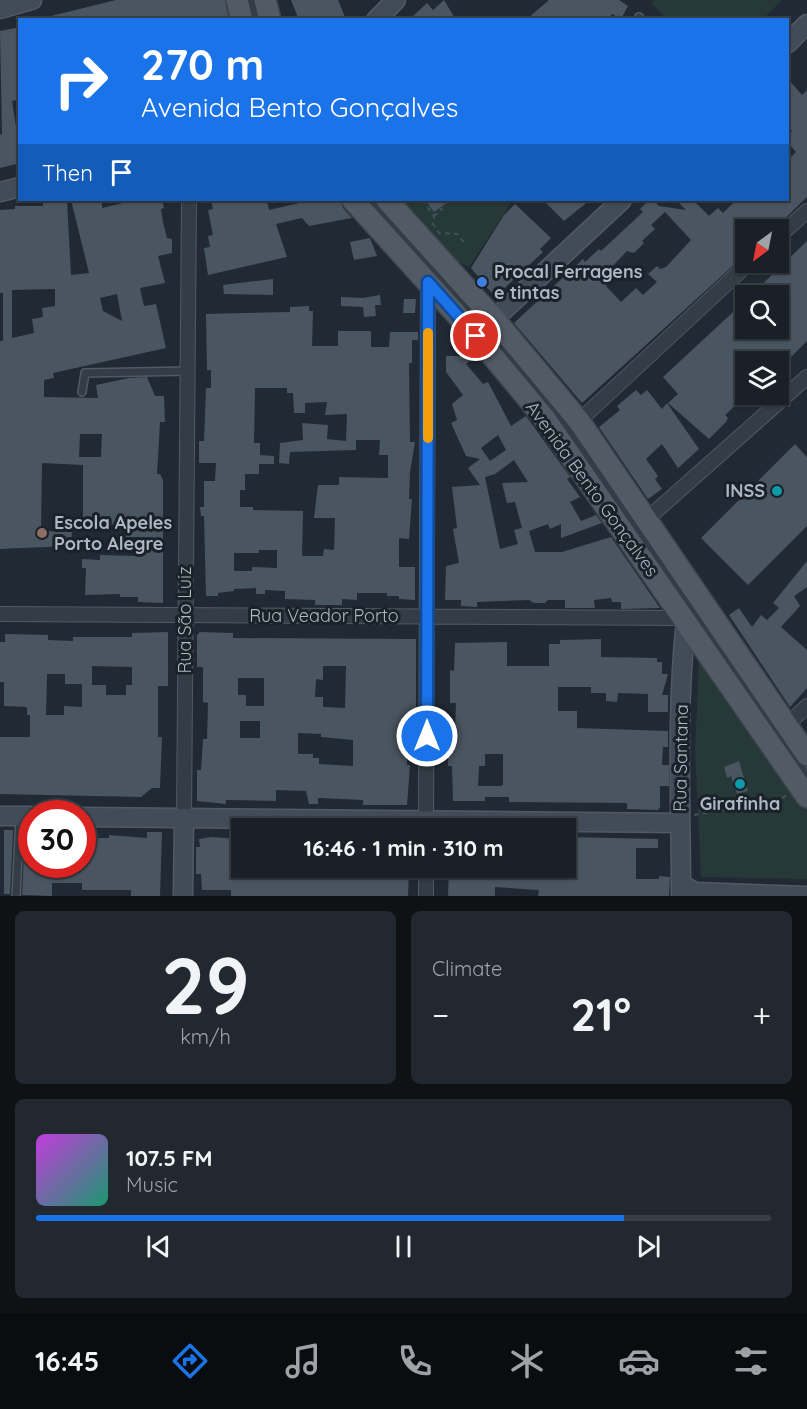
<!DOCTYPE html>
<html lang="en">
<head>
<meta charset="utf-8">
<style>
  body { margin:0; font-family:Quicksand,sans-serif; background:#22282f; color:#f1f3f6; height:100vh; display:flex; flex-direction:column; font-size:22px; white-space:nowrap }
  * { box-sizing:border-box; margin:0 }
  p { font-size:20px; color:#9fa3a7 }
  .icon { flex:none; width:33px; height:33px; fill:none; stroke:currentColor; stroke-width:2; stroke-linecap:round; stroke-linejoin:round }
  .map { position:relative; height:896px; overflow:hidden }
  .panel { display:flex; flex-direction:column; gap:15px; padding:15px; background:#0e1215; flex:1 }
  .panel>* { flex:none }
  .top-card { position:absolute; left:18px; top:18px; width:771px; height:183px; border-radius:0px; box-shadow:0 2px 4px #0004,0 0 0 2px #373e44; background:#1a73e8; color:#fff; overflow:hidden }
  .needle { width:39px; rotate:212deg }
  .tools { position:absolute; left:735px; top:219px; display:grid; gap:12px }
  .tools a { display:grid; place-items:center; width:54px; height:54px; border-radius:0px; background:#192027; box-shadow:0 2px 4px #0004,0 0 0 2px #373e44; font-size:30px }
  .speed { position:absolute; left:18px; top:800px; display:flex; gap:12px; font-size:30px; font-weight:700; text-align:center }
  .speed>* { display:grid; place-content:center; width:78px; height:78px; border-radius:50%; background:#192027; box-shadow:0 2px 4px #0004,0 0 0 2px #373e44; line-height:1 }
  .speed .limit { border:9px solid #d22; background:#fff; color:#111 }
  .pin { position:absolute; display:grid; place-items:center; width:51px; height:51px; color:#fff; margin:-26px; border:3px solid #fff; border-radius:50%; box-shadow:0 2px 6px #0007 }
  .me { position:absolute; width:66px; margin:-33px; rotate:0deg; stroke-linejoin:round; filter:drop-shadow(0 0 4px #0008) }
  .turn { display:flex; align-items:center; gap:21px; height:126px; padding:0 24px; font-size:27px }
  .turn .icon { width:78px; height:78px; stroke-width:2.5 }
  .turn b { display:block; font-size:42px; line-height:51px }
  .then { display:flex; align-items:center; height:57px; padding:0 24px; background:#0003; gap:12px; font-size:22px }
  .big { font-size:45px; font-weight:700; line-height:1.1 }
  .panel .tile { flex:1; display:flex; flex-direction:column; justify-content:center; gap:9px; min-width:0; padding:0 21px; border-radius:9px; background:#22282f }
  .panel .dial { align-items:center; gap:0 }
  .dial b { font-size:78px; line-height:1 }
  .song { display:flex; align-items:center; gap:18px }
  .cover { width:72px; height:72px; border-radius:9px; background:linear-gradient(135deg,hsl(290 70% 55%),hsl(160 70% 35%)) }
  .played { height:6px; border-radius:3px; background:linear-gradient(90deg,#1a73e8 80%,#373e44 80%) }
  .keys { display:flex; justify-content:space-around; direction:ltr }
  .heat { display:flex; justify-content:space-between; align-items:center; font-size:33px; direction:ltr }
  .panel .tiles { flex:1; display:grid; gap:15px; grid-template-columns:1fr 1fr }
  .tile:last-child { grid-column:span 2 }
  .trip { position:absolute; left:231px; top:818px; width:345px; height:60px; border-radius:0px; background:#192027; box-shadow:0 2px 4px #0004,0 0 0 2px #373e44; font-weight:700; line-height:60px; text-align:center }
  .menu { display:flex; height:96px; justify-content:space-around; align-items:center; background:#0a0d10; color:#9fa3a7 }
  .menu .icon { width:42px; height:42px }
  .menu .on { color:#1a73e8 }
  .menu b { font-size:27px; color:#f1f3f6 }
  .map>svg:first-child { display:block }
</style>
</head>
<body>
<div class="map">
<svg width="807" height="896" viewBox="0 0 807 896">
  <rect width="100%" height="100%" fill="#212a34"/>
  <path fill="#263837" d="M654 0H782L762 20 667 19 651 3Z
    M395 200H513L469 267 444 256Z
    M699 657 721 693 807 809V879L701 877 695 751Z"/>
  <path fill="#495560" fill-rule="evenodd" d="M116 0H225L229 20H52L51 16Z
    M291 0H338L345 17 299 20Z
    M444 0 456 20H409L427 3 433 10Z
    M549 0H619L628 6 621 19 612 14 608 20H526Z
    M20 27V99L12 101 17 133H20V163L0 168V135L2 134 0 31Z
    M788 79 802 95 807 90V197L773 230H746V254L582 403 514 323 583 259 585 262 599 249 601 251 643 212 640 209 649 200H653L659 206 686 210 676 200H693L709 216 718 208 723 213 736 200H788V160L796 152 788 143V136L792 131 788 126ZM665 212 691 240 666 267 660 269 657 266 648 274 657 282 643 295 636 288 621 302 606 286 615 278 608 271 627 251 634 253 644 243 642 241 655 229 651 225Z
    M56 200H67L71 275 89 273 71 200H102V208L135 200H162L164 208 161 209 163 222 167 238 172 239V253L158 256 165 283 140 288 144 306 156 304 166 348 53 373 54 378 44 380V397L98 398 96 385 129 378 147 377 155 396H164L165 422H160L157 474H160L163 480V603L138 602V597H120V594L85 595 86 568H82V559L100 560V555L138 556V537H126V525L83 524V465L42 463 41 531 72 532 71 546 0 549V341H3V293H0V210L15 209V206H43V202H56ZM55 289V306L42 308 43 317 32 319 34 333 12 338V290ZM117 294 122 321 103 311 100 298ZM80 434H102L101 457H79Z
    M211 200H267L269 210 312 200H341L343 208 352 218 309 226 302 218 276 224 287 257 208 275 204 248 210 247 208 236 213 235 208 210 213 209Z
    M425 200H451L434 212Z
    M543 200H590L564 221Z
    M515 204 551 238 540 249 543 252 495 297 471 268 504 215Z
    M370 238 377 256 354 260 350 242Z
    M807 241V341L778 370V362H733L746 379V396L725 415 728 418 726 422 709 439 668 403 678 394 663 377 746 300V328H778V296H750Z
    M273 279V295L224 294 223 285Z
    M380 295 381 305H375L376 316 364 317 363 307 341 306V297L363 298Z
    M404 299H416L415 313H403Z
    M309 306V311H313L312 346H338V331H371V347H389L390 332H418V340H412V363H409L410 442H415L410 472 409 499H412L409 539 399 538V567H415V600L399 599V596H387V593H357V600L342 599V605H315V600L285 599V591L265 590V594H256V588L234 589V591L218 593V596H206L204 516H201L200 507H204V481H215L216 463H199V441H204L206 388H211V370H207L206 314 290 312V307ZM255 388H287V393H293L294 413H305V403L327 402 325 415 347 414 346 441 327 439 328 425 302 423 303 440 280 443 279 463 289 464 290 452 356 450V440H380L379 455H388V478L339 477V485H318L314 518H335L334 550 324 549 323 556H302L303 511 253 510V507H240V490H245V474H259V464H274V456L260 455V443H254ZM259 550H277V568L252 567V571H234V553H259Z
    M446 356H476L466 364 483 384 488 382 511 426 526 416 570 477 567 479 580 497 570 502 581 521 596 515 602 523 561 538V524L550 529 548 524 529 531 535 552H562L611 537 660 608 621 609V602H612L611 598 594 600 595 608H565V600H548L545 603H534L529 600 477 602V607L461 606V600H445L446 566 459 563 453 529 457 528 452 487 480 485 468 468 480 459 466 456 451 423 457 420 452 404 463 395 446 372ZM498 435 506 450 490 461 481 448ZM514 460 528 482 502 483 507 503 515 502 522 528 514 530 518 544 500 549 485 477 495 474Z
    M636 390 641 395 647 390 662 409 667 403 699 449 678 468 662 444 646 459 658 476 655 479 662 489 648 499 599 427 620 410 617 406Z
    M795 444 807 457V526L748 585 701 538Z
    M807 561V587L794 596 800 606 781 627 807 650V688L790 707 729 615 739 608 752 627 761 615 767 620 779 608 773 603Z
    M168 632V686H158V737H162L160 788H152L141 797 0 794V737H30V715H27V707L4 706V682H0V642H5V634L48 635V640L73 641V637H132V633ZM92 666 132 667V685H126V695H106V685H92ZM47 674H65V684H82V707L64 706V715H46Z
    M200 632 233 633V638L416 639V714L407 713V765H410L407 805H363V800L321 798H318V804H309L306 791 276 790V801L226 800V804L197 801V770H201L203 739H207L208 703 203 702V667H197V635ZM323 666H346L345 708 323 707V697H315L316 679 323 680ZM238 678H264V706H246V695H238ZM240 721H260V738H240ZM298 733 321 734V737L353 740V766L319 764V758H313V754H298Z
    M601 639V657L657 658V662H662V674H668L662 695H668V712H648V694L618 693 617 702 606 701V693H591V687H558V711H577V728L668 731V747H663L662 765H669V786H660V807L658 810 627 809V803L509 802V797H485V801H453L452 766H448V729H455L456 703H450V670L454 671 455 643 507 642V666H549V644H560V640ZM485 754H503V785L500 786H478L479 766H485Z
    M739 761 748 791 737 794 731 776 727 778 724 767Z
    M4 830H13V834L10 894H4Z
    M147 832H162L160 896H131V890H82V883H52V896L22 895 25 835H32V864H82V838H109V835L147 838Z
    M211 837 239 839 242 867H409L408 896H231V890H202L201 874H196V847H200L199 839Z
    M566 837 658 839V848H636V879H659V876L670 877 669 896H538L539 890 495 887V896H448L449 867H566Z"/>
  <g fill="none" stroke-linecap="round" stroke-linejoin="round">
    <g stroke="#515a63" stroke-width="10">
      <path id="lane" d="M251 0 256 20
        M639 17 641 20
        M370 200 468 309 562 420 807 776
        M82 392 85 373 188 371
        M16 896 20 816"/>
    </g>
    <g stroke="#515a63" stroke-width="16">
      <path id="street" d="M778 237 807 211
        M579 421 750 262
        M646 520 807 377
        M0 614 684 618
        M787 725 807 706
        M184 818 189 200
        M426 828 428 282
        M426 896V867"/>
    </g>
    <g stroke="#515a63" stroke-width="21">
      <path id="secondary" d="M0 9 32 0
        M376 20 396 0
        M788 43 807 24
        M0 192 20 187
        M476 336 622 200
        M0 816H32
        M82 817 679 823
        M681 884 695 892 807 896
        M183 896 184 818
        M681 896C681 805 676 712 686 621"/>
    </g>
    <g stroke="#3d454e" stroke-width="24">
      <path id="primary" d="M237 0 242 20
        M265 0 270 20
        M353 200 476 336 545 419 807 797
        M387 200 495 320 579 421 807 755"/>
    </g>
    <path stroke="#425355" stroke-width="2" stroke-dasharray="4.5 4.5" stroke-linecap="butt" d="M422 200 434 216 433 224 439 233 457 234 466 245
      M434 216 442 210 440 208
      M694 815 777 801 787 795"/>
    <use href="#lane" stroke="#343c45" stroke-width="7"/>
    <use href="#street" stroke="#343c45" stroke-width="14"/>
    <use href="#secondary" stroke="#424c58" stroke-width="18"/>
    <use href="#primary" stroke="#525b65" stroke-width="21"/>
  </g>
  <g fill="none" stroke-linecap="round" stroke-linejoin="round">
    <g stroke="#114b97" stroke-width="15">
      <path id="route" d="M427 736 428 282 476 336"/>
    </g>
    <use href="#route" stroke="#1a73e8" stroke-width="10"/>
    <path stroke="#f59e0b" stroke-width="10" d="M428 438V333"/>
  </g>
  <circle fill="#3f7fe0" stroke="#1a2129" stroke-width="2" cx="482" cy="282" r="6"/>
  <g fill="#0f9aa8" stroke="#1a2129" stroke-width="2">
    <circle cx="777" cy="491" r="6"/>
    <circle cx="740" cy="784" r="6"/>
  </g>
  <circle fill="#8d6e63" stroke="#1a2129" stroke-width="2" cx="42" cy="533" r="6"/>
  <g text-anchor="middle" stroke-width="6" stroke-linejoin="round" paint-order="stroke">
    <g font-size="18" font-weight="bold" fill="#aeb7c2" stroke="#1a2129" text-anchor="start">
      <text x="494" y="278">Procal Ferragens<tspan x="494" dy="21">e tintas</tspan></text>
      <text x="765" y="497" text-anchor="end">INSS</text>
      <text x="54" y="529">Escola Apeles<tspan x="54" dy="21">Porto Alegre</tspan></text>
      <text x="740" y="810" text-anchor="middle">Girafinha</text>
    </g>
    <g font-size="18" fill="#aeb7c2" stroke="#1a2129">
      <text transform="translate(592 489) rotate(54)" y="6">Avenida Bento Gonçalves</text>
      <text x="324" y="622">Rua Veador Porto</text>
      <text transform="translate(185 620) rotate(-90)" y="6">Rua São Luiz</text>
      <text transform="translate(681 758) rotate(-89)" y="6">Rua Santana</text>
    </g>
  </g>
</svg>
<div class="tools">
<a><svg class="needle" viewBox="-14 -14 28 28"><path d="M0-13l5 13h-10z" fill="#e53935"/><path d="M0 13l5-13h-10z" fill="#9fa3a7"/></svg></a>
<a><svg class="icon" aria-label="search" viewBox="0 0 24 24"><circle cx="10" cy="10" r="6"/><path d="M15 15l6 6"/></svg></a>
<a><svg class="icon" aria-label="layers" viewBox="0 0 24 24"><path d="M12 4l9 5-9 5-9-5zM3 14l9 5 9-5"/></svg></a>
</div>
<div class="speed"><div class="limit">30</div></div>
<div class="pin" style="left:476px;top:336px;background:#d93025"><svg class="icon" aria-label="arrive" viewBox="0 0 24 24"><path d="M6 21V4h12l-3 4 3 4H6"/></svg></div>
<svg class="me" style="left:427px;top:736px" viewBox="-20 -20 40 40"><circle r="17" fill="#1a73e8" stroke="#fff" stroke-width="3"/><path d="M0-11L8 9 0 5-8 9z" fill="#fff"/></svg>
<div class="trip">16:46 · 1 min · 310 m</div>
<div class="top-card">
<div class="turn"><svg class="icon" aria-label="right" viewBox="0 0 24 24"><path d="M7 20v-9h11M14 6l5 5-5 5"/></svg><div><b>270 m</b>Avenida Bento Gonçalves</div></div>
<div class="then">Then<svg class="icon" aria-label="arrive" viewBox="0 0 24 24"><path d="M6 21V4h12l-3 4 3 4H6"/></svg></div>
</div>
</div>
<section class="panel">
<div class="tiles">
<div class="tile dial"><b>29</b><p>km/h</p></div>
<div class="tile"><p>Climate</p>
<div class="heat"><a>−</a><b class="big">21°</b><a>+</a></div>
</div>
<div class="tile">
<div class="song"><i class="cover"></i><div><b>107.5 FM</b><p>Music</p></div></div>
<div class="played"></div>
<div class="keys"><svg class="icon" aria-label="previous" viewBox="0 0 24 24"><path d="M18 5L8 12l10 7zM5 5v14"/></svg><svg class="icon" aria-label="pause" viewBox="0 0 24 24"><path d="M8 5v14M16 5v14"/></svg><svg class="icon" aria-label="next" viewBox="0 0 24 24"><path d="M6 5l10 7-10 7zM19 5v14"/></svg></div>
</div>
</div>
</section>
<nav class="menu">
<b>16:45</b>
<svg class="icon on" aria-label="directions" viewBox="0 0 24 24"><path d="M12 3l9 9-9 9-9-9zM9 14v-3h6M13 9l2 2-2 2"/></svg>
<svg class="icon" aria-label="music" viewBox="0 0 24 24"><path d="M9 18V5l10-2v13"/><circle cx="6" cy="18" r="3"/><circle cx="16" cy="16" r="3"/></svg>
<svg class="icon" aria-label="phone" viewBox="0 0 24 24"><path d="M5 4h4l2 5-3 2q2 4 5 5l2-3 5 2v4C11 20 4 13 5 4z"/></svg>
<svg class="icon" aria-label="climate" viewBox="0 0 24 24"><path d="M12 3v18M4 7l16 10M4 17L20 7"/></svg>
<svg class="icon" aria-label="car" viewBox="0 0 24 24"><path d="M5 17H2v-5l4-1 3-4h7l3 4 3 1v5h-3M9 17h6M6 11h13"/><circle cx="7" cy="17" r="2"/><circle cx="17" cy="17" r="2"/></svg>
<svg class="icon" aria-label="filters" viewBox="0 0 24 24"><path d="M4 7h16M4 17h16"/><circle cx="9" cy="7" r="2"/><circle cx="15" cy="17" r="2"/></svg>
</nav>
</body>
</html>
